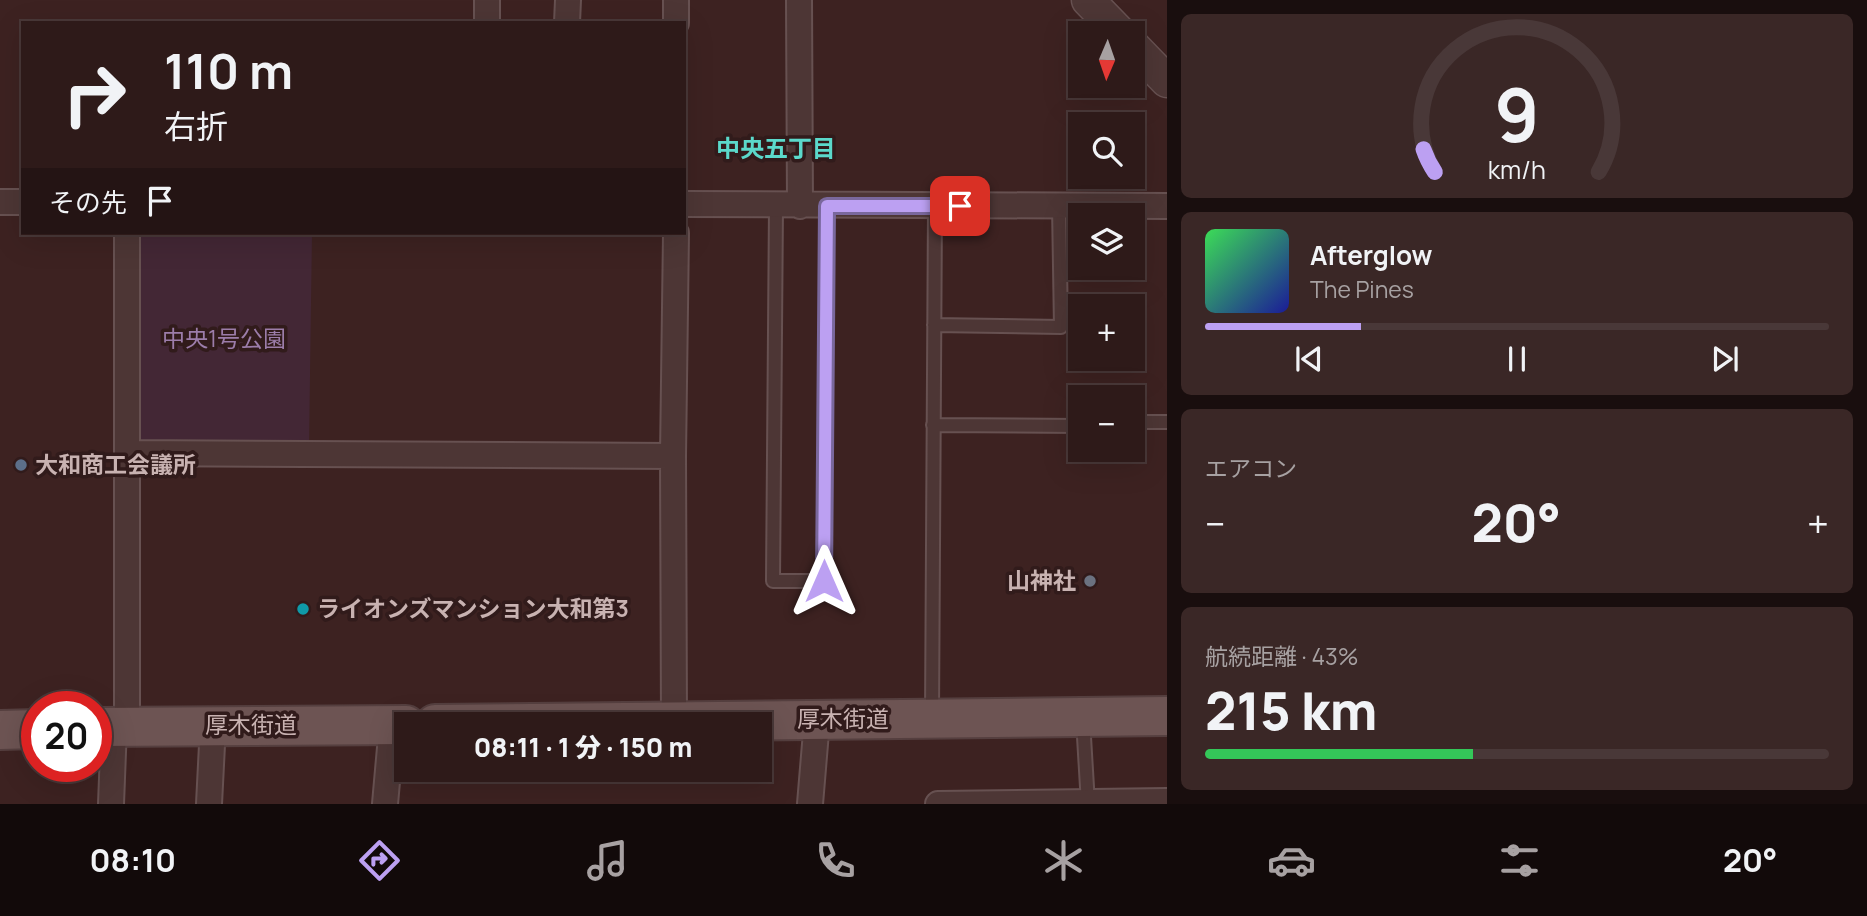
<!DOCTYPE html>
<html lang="ja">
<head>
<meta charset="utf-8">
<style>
  body { margin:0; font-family:Manrope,"Noto Sans JP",sans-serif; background:#3a2726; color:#f1f3f6; height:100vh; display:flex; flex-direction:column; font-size:26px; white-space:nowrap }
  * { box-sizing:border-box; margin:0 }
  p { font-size:23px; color:#a7a1a2 }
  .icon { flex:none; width:38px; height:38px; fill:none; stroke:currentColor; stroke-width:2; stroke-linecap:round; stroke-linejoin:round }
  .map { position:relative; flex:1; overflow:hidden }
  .details { display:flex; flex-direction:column; gap:14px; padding:14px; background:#190e0e; width:700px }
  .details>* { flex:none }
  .guide { position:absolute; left:21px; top:21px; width:665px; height:214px; border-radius:0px; box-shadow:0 7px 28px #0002,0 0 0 2px #493838; background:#2e1a19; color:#f1f3f6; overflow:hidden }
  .needle { width:46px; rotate:182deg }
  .controls { position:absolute; left:1068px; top:21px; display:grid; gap:14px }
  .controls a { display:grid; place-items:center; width:77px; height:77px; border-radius:0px; background:#2e1a19; box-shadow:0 7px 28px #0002,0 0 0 2px #493838; font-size:35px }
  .speed { position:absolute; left:21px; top:691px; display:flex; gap:14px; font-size:35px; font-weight:700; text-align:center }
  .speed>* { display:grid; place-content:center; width:91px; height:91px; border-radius:50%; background:#2e1a19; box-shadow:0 7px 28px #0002,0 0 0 2px #493838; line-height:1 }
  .speed .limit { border:10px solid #d22; background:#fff; color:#111 }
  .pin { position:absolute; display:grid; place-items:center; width:60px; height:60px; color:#fff; margin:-30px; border-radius:14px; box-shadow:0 4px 10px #0006 }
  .me { position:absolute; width:77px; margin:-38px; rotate:0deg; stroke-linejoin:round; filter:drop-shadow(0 0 5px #0008) }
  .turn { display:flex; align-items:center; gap:24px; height:147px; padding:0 28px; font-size:32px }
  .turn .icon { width:91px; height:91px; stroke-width:2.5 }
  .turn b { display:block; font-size:49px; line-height:60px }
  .then { display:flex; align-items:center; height:66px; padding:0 28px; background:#0003; gap:14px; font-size:26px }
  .big { font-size:52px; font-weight:800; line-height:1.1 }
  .details .card { flex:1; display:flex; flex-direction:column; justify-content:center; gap:10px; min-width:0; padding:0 24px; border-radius:10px; background:#3a2726 }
  .details .dial { align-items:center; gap:0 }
  .dial svg { height:182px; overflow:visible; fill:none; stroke:#493838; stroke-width:7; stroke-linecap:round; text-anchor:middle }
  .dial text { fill:#f1f3f6; stroke:none }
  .song { display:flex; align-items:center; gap:21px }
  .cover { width:84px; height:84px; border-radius:10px; background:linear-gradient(135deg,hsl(130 70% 55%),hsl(240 70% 35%)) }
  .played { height:7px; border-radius:4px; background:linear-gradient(90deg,#bca0f2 25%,#493838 25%) }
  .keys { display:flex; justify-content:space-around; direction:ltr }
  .heat { display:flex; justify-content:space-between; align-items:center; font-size:38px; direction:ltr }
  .charge { height:10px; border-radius:5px; background:linear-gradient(90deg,#34c759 43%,#493838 0) }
  .trip { position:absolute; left:394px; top:712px; width:378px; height:70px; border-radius:0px; background:#2e1a19; box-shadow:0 7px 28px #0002,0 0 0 2px #493838; font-weight:800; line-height:70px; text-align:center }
  .tab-bar { display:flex; height:112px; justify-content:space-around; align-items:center; background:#120a0a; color:#a7a1a2 }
  .tab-bar .icon { width:49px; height:49px }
  .tab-bar .on { color:#bca0f2 }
  .tab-bar b { font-size:32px; color:#f1f3f6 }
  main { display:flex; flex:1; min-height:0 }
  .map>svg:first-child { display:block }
</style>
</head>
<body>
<main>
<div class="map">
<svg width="1167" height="804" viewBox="0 0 1167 804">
  <rect width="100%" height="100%" fill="#3d2221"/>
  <path fill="#432735" d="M140 233H312L309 447 137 444Z"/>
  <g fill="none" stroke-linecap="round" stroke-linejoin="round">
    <g stroke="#675151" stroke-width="16">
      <path id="service" d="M776 206 773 581H824L827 206
        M934 325 1061 327 1059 206
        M1138 422H1167
        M933 425 1080 426
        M932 715 935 206
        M1083 720 1088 804"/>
    </g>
    <g stroke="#675151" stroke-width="28">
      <path id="minor" d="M487 0V23
        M676 0V23
        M799 0 800 206
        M567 23 568 0
        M0 202H23
        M684 204 1167 206
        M127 453 673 456
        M674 721 673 456 676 233
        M127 726V233
        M111 804 114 726
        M209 804 213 725
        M385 804 392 725
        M810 804 817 720
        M938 804 1167 801"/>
    </g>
    <g stroke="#675151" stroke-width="35">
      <path id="tertiary" d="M1088 0 1120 33
        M1132 45 1167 81"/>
    </g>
    <g stroke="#553f3f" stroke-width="42">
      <path id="primary" d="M435 724 1167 716
        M96 727 406 725
        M0 730 37 729"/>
    </g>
    <use href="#service" stroke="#4d3635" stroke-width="12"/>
    <use href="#minor" stroke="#4d3635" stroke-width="24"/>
    <use href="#tertiary" stroke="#4d3635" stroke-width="32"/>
    <use href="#primary" stroke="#6d5453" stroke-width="38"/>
  </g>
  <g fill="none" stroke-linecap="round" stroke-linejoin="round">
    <g stroke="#7a689d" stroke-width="18">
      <path id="route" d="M824 581 827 206H960"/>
    </g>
    <use href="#route" stroke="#bca0f2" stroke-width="12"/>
  </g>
  <circle fill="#5c6f8a" stroke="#311b1b" stroke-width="2.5" cx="21" cy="465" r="7"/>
  <circle fill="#6b7280" stroke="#311b1b" stroke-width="2.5" cx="1090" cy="581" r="7"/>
  <circle fill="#0f9aa8" stroke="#311b1b" stroke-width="2.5" cx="303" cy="609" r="7"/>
  <g text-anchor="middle" stroke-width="7" stroke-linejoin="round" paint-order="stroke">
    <g font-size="23" fill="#9c7daa" stroke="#311b1b">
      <text x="224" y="347">中央1号公園</text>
    </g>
    <g font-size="23" font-weight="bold" fill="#c8b2b1" stroke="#311b1b" text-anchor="start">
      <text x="35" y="473">大和商工会議所</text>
      <text x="1076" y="589" text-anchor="end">山神社</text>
      <text x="317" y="617">ライオンズマンション大和第3</text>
    </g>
    <g font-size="23" fill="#c8b2b1" stroke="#311b1b">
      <text x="843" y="727">厚木街道</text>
      <text x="251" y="733">厚木街道</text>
    </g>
    <g font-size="24" font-weight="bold" fill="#5bd9cb" stroke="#311b1b">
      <text x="776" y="157">中央五丁目</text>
    </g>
  </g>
</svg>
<div class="controls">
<a><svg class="needle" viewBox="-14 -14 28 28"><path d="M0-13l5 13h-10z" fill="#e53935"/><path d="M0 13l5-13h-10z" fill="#a7a1a2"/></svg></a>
<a><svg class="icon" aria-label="search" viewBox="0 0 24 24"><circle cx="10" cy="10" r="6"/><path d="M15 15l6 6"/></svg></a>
<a><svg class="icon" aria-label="layers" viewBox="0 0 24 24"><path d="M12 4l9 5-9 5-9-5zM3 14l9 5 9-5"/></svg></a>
<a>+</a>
<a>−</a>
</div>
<div class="speed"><div class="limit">20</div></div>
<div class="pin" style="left:960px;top:206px;background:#d93025"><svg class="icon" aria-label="arrive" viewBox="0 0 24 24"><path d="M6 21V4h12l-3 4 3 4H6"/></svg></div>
<svg class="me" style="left:824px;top:581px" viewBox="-20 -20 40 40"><path d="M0-17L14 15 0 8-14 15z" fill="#bca0f2" stroke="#fff" stroke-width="4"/></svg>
<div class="trip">08:11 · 1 分 · 150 m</div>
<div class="guide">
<div class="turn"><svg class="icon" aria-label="right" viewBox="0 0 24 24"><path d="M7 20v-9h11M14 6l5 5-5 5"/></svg><div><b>110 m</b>右折</div></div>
<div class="then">その先<svg class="icon" aria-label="arrive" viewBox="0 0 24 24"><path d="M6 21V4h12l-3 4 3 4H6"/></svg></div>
</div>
</div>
<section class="details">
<div class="card dial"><svg viewBox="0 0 100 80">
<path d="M14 69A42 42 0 1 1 86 69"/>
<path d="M14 69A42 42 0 0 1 9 59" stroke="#bca0f2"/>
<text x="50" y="56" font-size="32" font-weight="700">9</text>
<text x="50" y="72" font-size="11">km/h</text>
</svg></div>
<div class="card">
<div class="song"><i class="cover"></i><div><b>Afterglow</b><p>The Pines</p></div></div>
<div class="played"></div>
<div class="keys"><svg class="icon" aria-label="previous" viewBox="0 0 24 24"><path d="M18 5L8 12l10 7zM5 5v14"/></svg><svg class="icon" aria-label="pause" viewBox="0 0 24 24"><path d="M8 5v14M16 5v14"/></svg><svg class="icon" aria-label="next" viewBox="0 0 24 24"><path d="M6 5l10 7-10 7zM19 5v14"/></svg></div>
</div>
<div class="card"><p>エアコン</p>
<div class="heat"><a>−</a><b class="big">20°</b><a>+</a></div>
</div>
<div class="card"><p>航続距離 · 43%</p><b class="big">215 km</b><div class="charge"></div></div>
</section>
</main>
<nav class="tab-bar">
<b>08:10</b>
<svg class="icon on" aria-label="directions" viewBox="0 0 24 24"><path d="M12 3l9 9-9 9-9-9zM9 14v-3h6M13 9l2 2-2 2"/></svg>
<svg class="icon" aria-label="music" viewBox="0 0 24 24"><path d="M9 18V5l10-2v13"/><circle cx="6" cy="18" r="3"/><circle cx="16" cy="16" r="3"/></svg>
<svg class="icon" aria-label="phone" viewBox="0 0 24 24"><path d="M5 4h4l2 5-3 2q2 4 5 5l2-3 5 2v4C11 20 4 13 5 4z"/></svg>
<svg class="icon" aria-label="climate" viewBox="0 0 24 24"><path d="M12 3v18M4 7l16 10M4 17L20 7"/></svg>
<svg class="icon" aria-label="car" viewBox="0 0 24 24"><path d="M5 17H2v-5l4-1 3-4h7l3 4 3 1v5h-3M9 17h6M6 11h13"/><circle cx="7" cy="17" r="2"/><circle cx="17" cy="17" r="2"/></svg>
<svg class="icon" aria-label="filters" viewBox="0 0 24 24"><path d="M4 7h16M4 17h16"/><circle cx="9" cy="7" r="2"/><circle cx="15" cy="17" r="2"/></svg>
<b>20°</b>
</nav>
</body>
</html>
